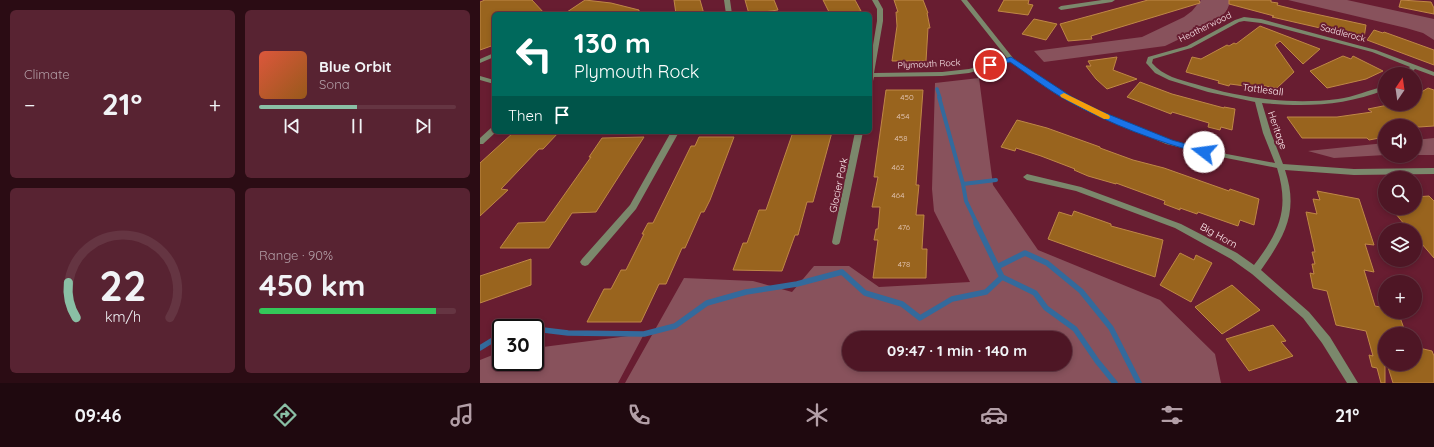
<!DOCTYPE html>
<html lang="en">
<head>
<meta charset="utf-8">
<style>
  body { margin:0; font-family:Quicksand,sans-serif; background:#582332; color:#f1f3f6; height:100vh; display:flex; flex-direction:column; font-size:15px; white-space:nowrap }
  * { box-sizing:border-box; margin:0 }
  p { font-size:13px; color:#b39fa7 }
  .icon { flex:none; width:22px; height:22px; fill:none; stroke:currentColor; stroke-width:2; stroke-linecap:round; stroke-linejoin:round }
  .map { position:relative; flex:1; overflow:hidden }
  .sheet { display:flex; flex-direction:column; gap:10px; padding:10px; background:#2b0c14; width:480px }
  .sheet>* { flex:none }
  .top-card { position:absolute; left:12px; top:12px; width:380px; height:122px; border-radius:6px; box-shadow:0 2px 6px #0003,0 0 0 1px #653542; background:#00695c; color:#fff; overflow:hidden }
  .needle { width:26px; rotate:13deg }
  .tools { position:absolute; left:898px; top:67px; display:grid; gap:8px }
  .tools a { display:grid; place-items:center; width:44px; height:44px; border-radius:50%; background:#4e1625; box-shadow:0 2px 6px #0003,0 0 0 1px #653542; font-size:20px }
  .speed { position:absolute; left:12px; top:319px; display:flex; gap:8px; font-size:20px; font-weight:700; text-align:center }
  .speed>* { display:grid; place-content:center; width:52px; height:52px; border-radius:50%; background:#4e1625; box-shadow:0 2px 6px #0003,0 0 0 1px #653542; line-height:1 }
  .speed .limit { border:2px solid #111; border-radius:6px; background:#fff; color:#111 }
  .pin { position:absolute; display:grid; place-items:center; width:34px; height:34px; color:#fff; margin:-17px; border:2px solid #fff; border-radius:50%; box-shadow:0 1px 4px #0007 }
  .me { position:absolute; width:44px; margin:-22px; rotate:285deg; stroke-linejoin:round; filter:drop-shadow(0 0 3px #0008) }
  .turn { display:flex; align-items:center; gap:14px; height:84px; padding:0 16px; font-size:18px }
  .turn .icon { width:52px; height:52px; stroke-width:2.5 }
  .turn b { display:block; font-size:28px; line-height:34px }
  .then { display:flex; align-items:center; height:38px; padding:0 16px; background:#0003; gap:8px; font-size:15px }
  .big { font-size:30px; font-weight:700; line-height:1.1 }
  .sheet .tile { flex:1; display:flex; flex-direction:column; justify-content:center; gap:6px; min-width:0; padding:0 14px; border-radius:6px; background:#582332 }
  .sheet .dial { align-items:center; gap:0 }
  .dial svg { height:104px; overflow:visible; fill:none; stroke:#653542; stroke-width:7; stroke-linecap:round; text-anchor:middle }
  .dial text { fill:#f1f3f6; stroke:none }
  .song { display:flex; align-items:center; gap:12px }
  .cover { width:48px; height:48px; border-radius:6px; background:linear-gradient(135deg,hsl(10 70% 55%),hsl(30 70% 35%)) }
  .played { height:4px; border-radius:2px; background:linear-gradient(90deg,#8abfa5 50%,#653542 50%) }
  .keys { display:flex; justify-content:space-around; direction:ltr }
  .heat { display:flex; justify-content:space-between; align-items:center; font-size:22px; direction:ltr }
  .charge { height:6px; border-radius:3px; background:linear-gradient(90deg,#34c759 90%,#653542 0) }
  .sheet .tiles { flex:1; display:grid; gap:10px; grid-template-columns:repeat(2,1fr) }
  .trip { position:absolute; left:362px; top:331px; width:230px; height:40px; border-radius:20px; background:#4e1625; box-shadow:0 2px 6px #0003,0 0 0 1px #653542; font-weight:700; line-height:40px; text-align:center }
  .dock { display:flex; height:64px; justify-content:space-around; align-items:center; background:#1f090f; color:#b39fa7 }
  .dock .icon { width:28px; height:28px }
  .dock .on { color:#8abfa5 }
  .dock b { font-size:18px; color:#f1f3f6 }
  main { display:flex; flex:1; min-height:0 }
  .map>svg:first-child { display:block }
</style>
</head>
<body>
<main>
<section class="sheet">
<div class="tiles">
<div class="tile"><p>Climate</p>
<div class="heat"><a>−</a><b class="big">21°</b><a>+</a></div>
</div>
<div class="tile">
<div class="song"><i class="cover"></i><div><b>Blue Orbit</b><p>Sona</p></div></div>
<div class="played"></div>
<div class="keys"><svg class="icon" aria-label="previous" viewBox="0 0 24 24"><path d="M18 5L8 12l10 7zM5 5v14"/></svg><svg class="icon" aria-label="pause" viewBox="0 0 24 24"><path d="M8 5v14M16 5v14"/></svg><svg class="icon" aria-label="next" viewBox="0 0 24 24"><path d="M6 5l10 7-10 7zM19 5v14"/></svg></div>
</div>
<div class="tile dial"><svg viewBox="0 0 100 80">
<path d="M14 69A42 42 0 1 1 86 69"/>
<path d="M14 69A42 42 0 0 1 8 42" stroke="#8abfa5"/>
<text x="50" y="56" font-size="32" font-weight="700">22</text>
<text x="50" y="72" font-size="11">km/h</text>
</svg></div>
<div class="tile"><p>Range · 90%</p><b class="big">450 km</b><div class="charge"></div></div>
</div>
</section>
<div class="map">
<svg width="954" height="383" viewBox="0 0 954 383">
  <rect width="100%" height="100%" fill="#681d31"/>
  <path fill="#88525c" fill-rule="evenodd" d="M721 0H751L747 10 739 20 685 46 564 62 554 51 662 37 704 17 712 11Z
    M808 0H867L954 19V40L943 33 926 28Z
    M499 78 513 185 558 250 680 300 735 354 741 383H145L204 278 273 281 312 292 334 266H369L399 287 490 282 454 211 452 189 455 83ZM369 338H585V364H369Z
    M954 138V155H935V140Z
    M905 143V155L854 158 828 151Z
    M164 334 138 383H0V360L20 352H21V362H55V348Z"/>
  <g fill="none" stroke-linecap="round" stroke-linejoin="round">
    <path stroke="#336a9c" stroke-width="3.5" d="M457 89 460 98"/>
    <path stroke="#336a9c" stroke-width="4" d="M459 97 483 184
      M497 224 486 201 483 184 516 180"/>
    <path stroke="#336a9c" stroke-width="5.5" d="M517 267 545 253 567 263 601 291 631 328 659 383
      M522 277 555 293 566 308 595 329 617 361 635 383
      M32 328H45
      M55 329 88 333 164 334 195 326 227 303 266 292 317 284 362 272 385 293 422 304 440 318 472 299 506 292 522 277 496 223
      M0 348 21 335"/>
  </g>
  <path fill="#99641e" stroke="#bf8746" d="M5 0H52L65 14H14V45L0 50V2Z
    M105 0 131 3 159 10V14H84Z
    M194 0H220L224 14H196Z
    M265 0H294L298 10 269 14Z
    M343 0H375L381 11 363 14H350Z
    M414 0H443L448 13H447L450 28H448L446 61H412L417 26 416 12H418Z
    M524 0H549L548 4 553 5 548 15 518 11Z
    M668 0H719L720 3 611 36 612 39 588 41 580 24Z
    M749 0H791V2L798 3 797 5 817 10 886 25 884 38 792 17 794 16 749 4Z
    M921 0 951 2 954 8V14L919 7Z
    M554 19 577 24 566 40 542 34Z
    M780 26 840 49 823 64 800 41 795 45 814 72 797 88 779 85 780 88 750 84 749 86 738 83 739 81 706 72 712 57 721 59 747 45 749 46 754 43 756 44Z
    M894 30 903 33 904 32 954 50V65L887 40Z
    M863 56 871 59 873 56 903 71 886 79 847 88 830 71Z
    M637 57 633 70 657 79 627 89 616 79 606 66H611L608 61Z
    M660 82 692 94 744 108V107L755 109 752 130 741 127 740 130 728 127 729 123 692 112 691 114 647 97Z
    M948 88 954 90V126L939 127 905 126V137L889 140 887 138H822L807 117H857L892 112 888 109 913 104H935V96Z
    M406 90H443L436 185H439L436 215H444L442 249H447L446 278H393L398 240H394L396 229H398L400 207H392L398 177H394Z
    M537 120 567 128 620 147V148L653 160 684 168 749 191 750 189 779 199 774 225 760 220 758 226 718 212 717 214 700 208V210L684 204 685 201 636 183V184L608 176 594 170 595 169 561 156 536 148 535 151 521 147Z
    M34 132H79L63 149H59L21 189 28 190 0 216V163Z
    M313 132H352L333 202H327L318 235H315L302 271 253 270 263 243H267L279 210H286Z
    M164 137 116 212 92 213 69 248H20L38 223 65 222 111 157H109L122 138Z
    M219 137H254L230 200 224 212H221L205 248H202L186 284H179L161 322H107L124 289H131L141 270H146L164 234H162L168 223H173L211 146H215Z
    M837 191 879 199 894 245 885 244 894 272 884 270 895 306 905 308V312H918L926 334H905V383H901L897 368 892 367 889 355 893 356 886 331 856 325 847 291 833 288 830 273 834 274 832 264H835L832 252H835L826 212 837 214 833 199 840 200Z
    M949 196 954 201V258L935 236V230H929L911 208H935V197Z
    M594 211 631 224V226L683 240 675 277 568 239 579 212 592 216Z
    M700 253 714 260 716 255 732 263 711 302 680 285Z
    M51 259V285L0 303V276Z
    M752 285 780 310 742 334 715 307Z
    M793 325 806 341 801 342 813 356 769 371 746 339Z
    M935 347 952 351 954 356V383H913L907 364H935Z"/>
  <g fill="none" stroke-linecap="round" stroke-linejoin="round">
    <path fill="#7b886c" fill-rule="evenodd" d="M244 0H250L252 14H246Z
      M392 0H398L403 9V21L394 73 462 72 489 69 527 58 481 0H487L533 58 563 80 591 98 617 111 691 140 736 152 795 163 783 133 775 102 728 92 689 80 675 73 667 64 666 63 668 57 707 46 755 20 764 17 781 19 896 50 954 72V76L935 69 930 74H923L930 67 892 52 781 23 764 21 759 22 711 48 673 59 672 63C683 76 700 80 715 84 761 98 810 105 858 99 874 97 889 90 905 86V90C863 106 826 107 782 103L791 133 803 164 874 169 954 168V174L874 175 805 170C819 212 805 236 781 270L829 312 850 337 878 383H867L842 343 823 318 772 274 751 259 695 228 596 191 547 180 543 177 547 174 601 187 701 224 757 253 774 265C799 232 810 210 797 168L736 156 686 144 613 113 587 100 559 82 530 61 489 73 462 76 394 77 393 81 390 83V63L397 21V9Z
      M622 0H635L632 2 581 10 578 8 581 6Z
      M14 53V57L0 63V59Z
      M0 76 14 80V84L0 80Z
      M11 128H14V132H16L3 144H0V138Z
      M191 132H199L156 209 108 265 105 266 102 265 100 262 102 259 150 205Z
      M375 132H383L360 242 359 244 356 245 353 244 352 242Z"/>
  </g>
  <path fill="#1a73e8" stroke="#114b97" d="M531 57 592 97 618 110 692 140 727 150 728 152 724 154C677 142 630 124 588 101 568 90 549 75 530 62L510 67 506 65Z"/>
  <path fill="#f59e0b" d="M584 93 629 115 630 117 629 119H624L581 97 580 95Z"/>
  <g text-anchor="middle" stroke-width="4" stroke-linejoin="round" paint-order="stroke">
    <g font-size="8" fill="#e5c9ba">
      <text x="427" y="100">450</text>
      <text x="423" y="119">454</text>
      <text x="421" y="141">458</text>
      <text x="418" y="170">462</text>
      <text x="418" y="198">464</text>
      <text x="424" y="230">476</text>
      <text x="424" y="267">478</text>
    </g>
    <g font-size="9" fill="#feebee" stroke="#681d31">
      <text transform="translate(725 27) rotate(-26)" y="3">Heatherwood</text>
      <text transform="translate(863 33) rotate(15)" y="3">Saddlerock</text>
      <text transform="translate(449 64) rotate(-3)" y="3">Plymouth Rock</text>
    </g>
    <g font-size="10" fill="#feebee" stroke="#681d31">
      <text transform="translate(783 89) rotate(7)" y="4">Tattlesall</text>
      <text transform="translate(798 130) rotate(71)" y="4">Heritage</text>
      <text transform="translate(358 185) rotate(-78)" y="4">Glacier Park</text>
      <text transform="translate(739 235) rotate(29)" y="4">Big Horn</text>
    </g>
  </g>
</svg>
<div class="tools">
<a><svg class="needle" viewBox="-14 -14 28 28"><path d="M0-13l5 13h-10z" fill="#e53935"/><path d="M0 13l5-13h-10z" fill="#b39fa7"/></svg></a>
<a><svg class="icon" aria-label="sound" viewBox="0 0 24 24"><path d="M4 9h4l5-4v14l-5-4H4zM17 9q2 3 0 6"/></svg></a>
<a><svg class="icon" aria-label="search" viewBox="0 0 24 24"><circle cx="10" cy="10" r="6"/><path d="M15 15l6 6"/></svg></a>
<a><svg class="icon" aria-label="layers" viewBox="0 0 24 24"><path d="M12 4l9 5-9 5-9-5zM3 14l9 5 9-5"/></svg></a>
<a>+</a>
<a>−</a>
</div>
<div class="speed"><div class="limit">30</div></div>
<div class="pin" style="left:510px;top:65px;background:#d93025"><svg class="icon" aria-label="arrive" viewBox="0 0 24 24"><path d="M6 21V4h12l-3 4 3 4H6"/></svg></div>
<svg class="me" style="left:724px;top:152px" viewBox="-20 -20 40 40"><circle r="19" fill="#fff"/><path d="M0-13L10 11 0 6-10 11z" fill="#1a73e8"/></svg>
<div class="trip">09:47 · 1 min · 140 m</div>
<div class="top-card">
<div class="turn"><svg class="icon" aria-label="left" viewBox="0 0 24 24"><path d="M17 20v-9H6M10 6l-5 5 5 5"/></svg><div><b>130 m</b>Plymouth Rock</div></div>
<div class="then">Then<svg class="icon" aria-label="arrive" viewBox="0 0 24 24"><path d="M6 21V4h12l-3 4 3 4H6"/></svg></div>
</div>
</div>
</main>
<nav class="dock">
<b>09:46</b>
<svg class="icon on" aria-label="directions" viewBox="0 0 24 24"><path d="M12 3l9 9-9 9-9-9zM9 14v-3h6M13 9l2 2-2 2"/></svg>
<svg class="icon" aria-label="music" viewBox="0 0 24 24"><path d="M9 18V5l10-2v13"/><circle cx="6" cy="18" r="3"/><circle cx="16" cy="16" r="3"/></svg>
<svg class="icon" aria-label="phone" viewBox="0 0 24 24"><path d="M5 4h4l2 5-3 2q2 4 5 5l2-3 5 2v4C11 20 4 13 5 4z"/></svg>
<svg class="icon" aria-label="climate" viewBox="0 0 24 24"><path d="M12 3v18M4 7l16 10M4 17L20 7"/></svg>
<svg class="icon" aria-label="car" viewBox="0 0 24 24"><path d="M5 17H2v-5l4-1 3-4h7l3 4 3 1v5h-3M9 17h6M6 11h13"/><circle cx="7" cy="17" r="2"/><circle cx="17" cy="17" r="2"/></svg>
<svg class="icon" aria-label="filters" viewBox="0 0 24 24"><path d="M4 7h16M4 17h16"/><circle cx="9" cy="7" r="2"/><circle cx="15" cy="17" r="2"/></svg>
<b>21°</b>
</nav>
</body>
</html>
